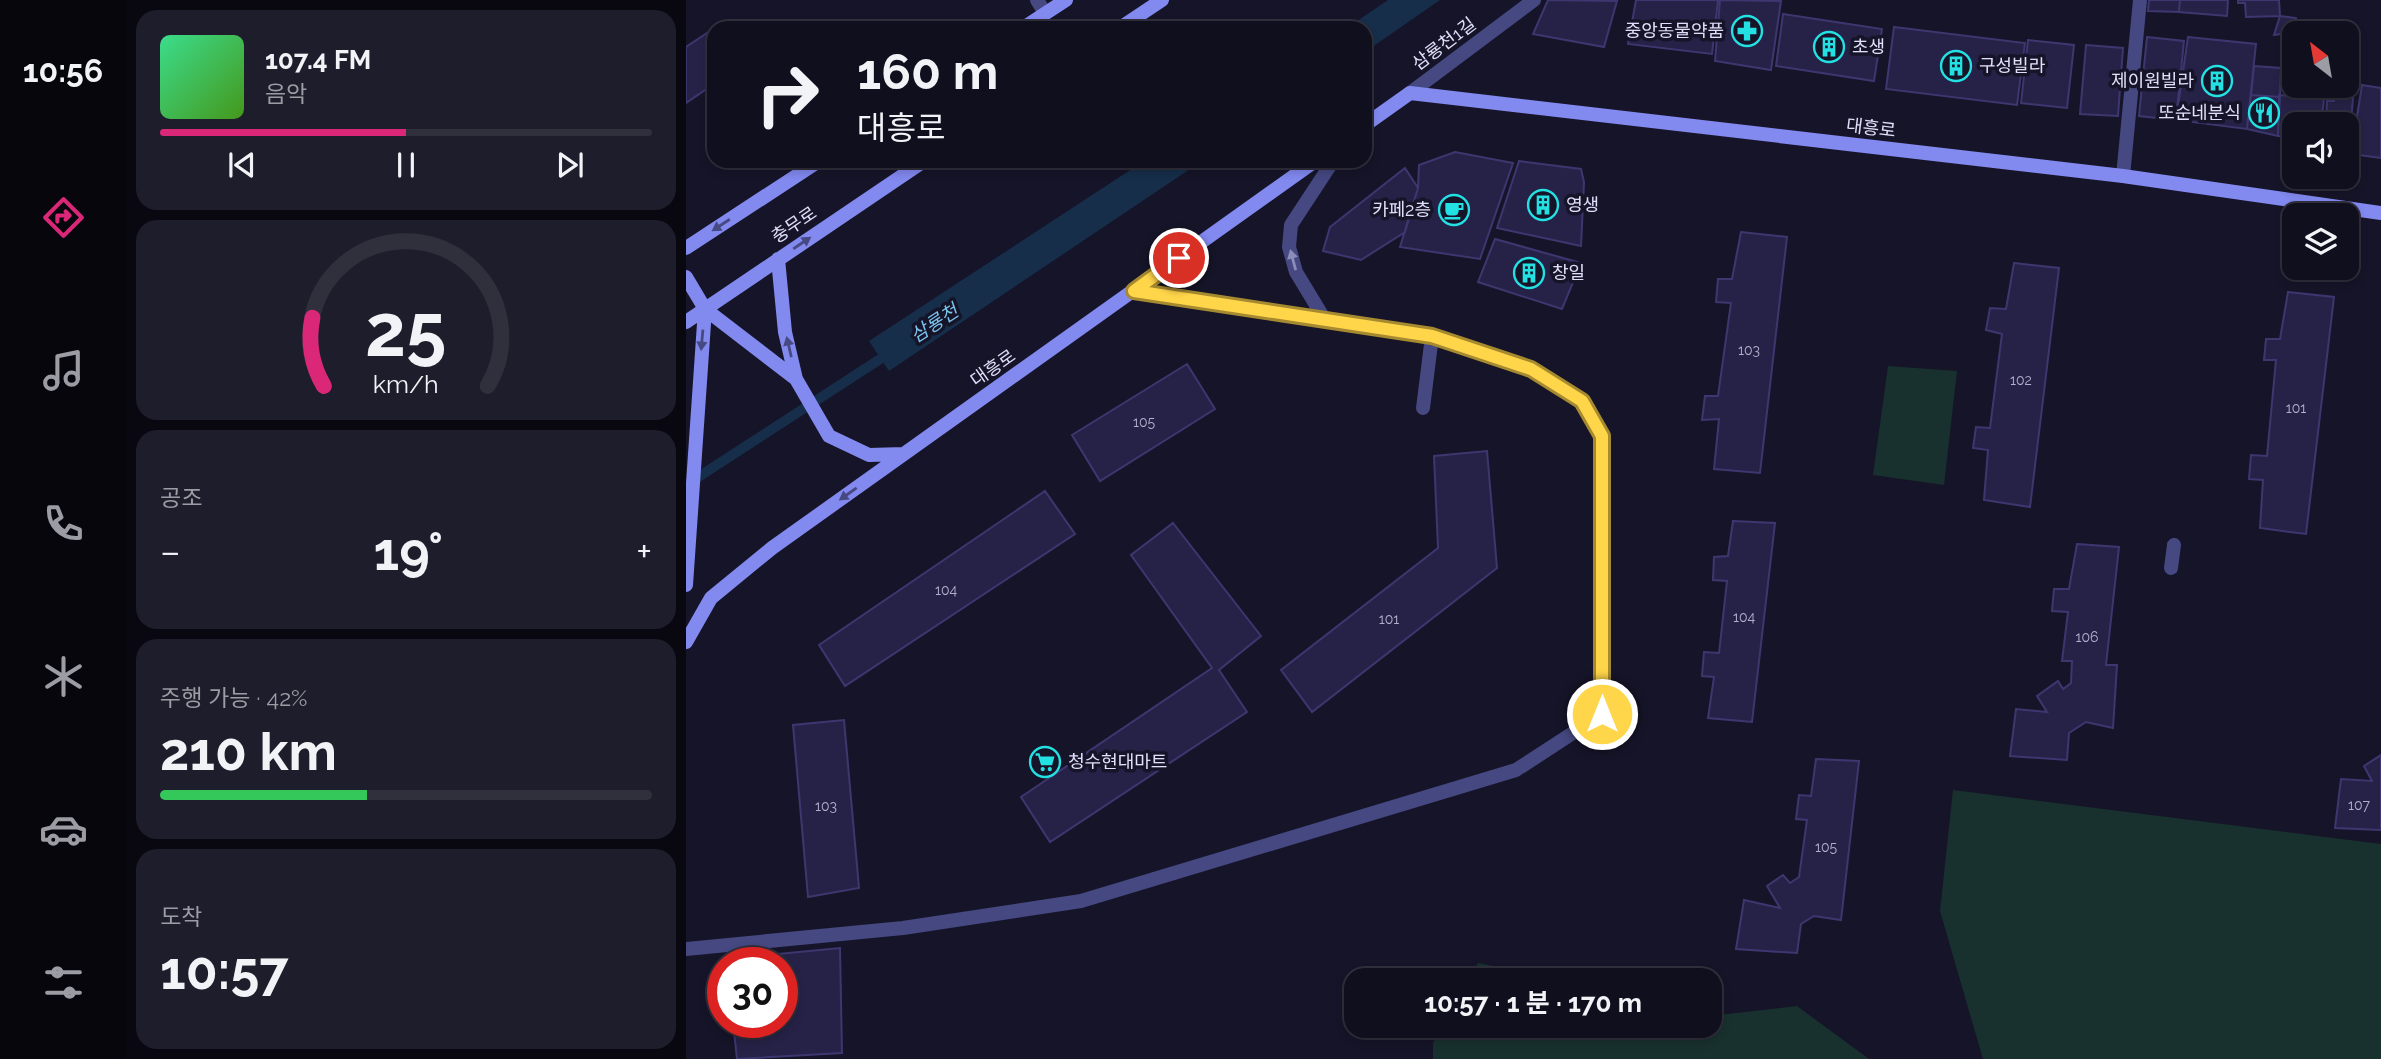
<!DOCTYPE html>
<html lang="ko">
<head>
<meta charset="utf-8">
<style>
  body { margin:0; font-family:Raleway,"Noto Sans KR",sans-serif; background:#1e1d2b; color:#f1f3f6; height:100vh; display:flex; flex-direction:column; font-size:26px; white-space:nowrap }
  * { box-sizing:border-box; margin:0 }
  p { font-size:23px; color:#9c9ca4 }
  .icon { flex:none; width:38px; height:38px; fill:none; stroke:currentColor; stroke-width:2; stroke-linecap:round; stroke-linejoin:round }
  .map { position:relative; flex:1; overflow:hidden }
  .panel { display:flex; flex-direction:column; gap:10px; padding:10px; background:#090810; width:560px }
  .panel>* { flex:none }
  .top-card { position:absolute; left:21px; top:21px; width:665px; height:147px; border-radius:21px; box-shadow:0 4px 10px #0003,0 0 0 2px #302f3c; background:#100f1e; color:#f1f3f6; overflow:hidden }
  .needle { width:46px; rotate:329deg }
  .buttons { position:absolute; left:1596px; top:21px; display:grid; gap:14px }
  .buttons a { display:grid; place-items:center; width:77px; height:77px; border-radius:14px; background:#100f1e; box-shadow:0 4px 10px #0003,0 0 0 2px #302f3c; font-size:35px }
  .speed { position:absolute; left:21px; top:947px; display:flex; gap:14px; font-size:35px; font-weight:700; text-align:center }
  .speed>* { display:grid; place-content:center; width:91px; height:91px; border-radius:50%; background:#100f1e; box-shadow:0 4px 10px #0003,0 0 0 2px #302f3c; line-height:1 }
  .speed .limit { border:10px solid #d22; background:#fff; color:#111 }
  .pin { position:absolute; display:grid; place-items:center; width:60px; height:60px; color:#fff; margin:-30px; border:4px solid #fff; border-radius:50%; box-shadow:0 2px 7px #0007 }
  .me { position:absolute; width:77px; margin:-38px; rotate:0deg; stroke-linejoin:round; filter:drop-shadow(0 0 5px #0008) }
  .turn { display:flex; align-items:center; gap:24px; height:147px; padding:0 35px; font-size:32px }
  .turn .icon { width:91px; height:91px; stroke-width:2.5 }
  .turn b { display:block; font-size:49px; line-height:60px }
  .big { font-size:52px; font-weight:700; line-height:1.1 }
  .panel .widget { flex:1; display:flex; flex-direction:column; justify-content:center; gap:10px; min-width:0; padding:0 24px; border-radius:21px; background:#1e1d2b }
  .panel .dial { align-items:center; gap:0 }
  .dial svg { height:182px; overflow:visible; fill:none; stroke:#302f3c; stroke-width:7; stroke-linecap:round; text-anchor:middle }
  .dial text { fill:#f1f3f6; stroke:none }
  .song { display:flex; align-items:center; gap:21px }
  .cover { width:84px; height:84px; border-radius:10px; background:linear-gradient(135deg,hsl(150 70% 55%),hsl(100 70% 35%)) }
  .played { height:7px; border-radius:4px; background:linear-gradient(90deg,#db2777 50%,#302f3c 50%) }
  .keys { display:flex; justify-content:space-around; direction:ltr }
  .heat { display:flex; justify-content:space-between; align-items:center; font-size:38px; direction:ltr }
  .charge { height:10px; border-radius:5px; background:linear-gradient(90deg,#34c759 42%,#302f3c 0) }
  .trip { position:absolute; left:658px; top:968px; width:378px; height:70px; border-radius:21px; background:#100f1e; box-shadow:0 4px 10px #0003,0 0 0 2px #302f3c; font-weight:700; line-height:70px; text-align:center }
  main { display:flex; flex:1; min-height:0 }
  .menu { display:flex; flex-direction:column; width:126px; justify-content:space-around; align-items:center; background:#06060c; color:#9c9ca4 }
  .menu .icon { width:49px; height:49px }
  .menu .active { color:#db2777 }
  .menu b { font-size:32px; color:#f1f3f6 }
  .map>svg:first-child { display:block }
</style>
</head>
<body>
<main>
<nav class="menu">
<b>10:56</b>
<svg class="icon active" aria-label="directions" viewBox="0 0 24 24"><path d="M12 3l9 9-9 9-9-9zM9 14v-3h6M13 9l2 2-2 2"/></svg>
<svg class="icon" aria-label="music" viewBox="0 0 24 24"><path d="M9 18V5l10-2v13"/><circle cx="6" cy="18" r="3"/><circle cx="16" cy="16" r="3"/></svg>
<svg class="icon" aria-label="phone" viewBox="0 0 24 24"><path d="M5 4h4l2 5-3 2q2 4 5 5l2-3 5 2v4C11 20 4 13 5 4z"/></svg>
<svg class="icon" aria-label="climate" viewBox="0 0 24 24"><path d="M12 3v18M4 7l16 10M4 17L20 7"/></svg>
<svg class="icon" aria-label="car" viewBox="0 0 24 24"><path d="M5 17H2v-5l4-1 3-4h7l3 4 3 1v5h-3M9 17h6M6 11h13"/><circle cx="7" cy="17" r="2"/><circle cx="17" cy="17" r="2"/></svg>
<svg class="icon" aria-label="filters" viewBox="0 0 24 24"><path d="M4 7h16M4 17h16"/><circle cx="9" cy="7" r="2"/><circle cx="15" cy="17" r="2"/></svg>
</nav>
<section class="panel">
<div class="widget">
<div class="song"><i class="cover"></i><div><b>107.4 FM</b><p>음악</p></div></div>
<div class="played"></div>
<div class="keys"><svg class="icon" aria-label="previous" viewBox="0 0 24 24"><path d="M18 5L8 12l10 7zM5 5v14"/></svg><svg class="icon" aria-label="pause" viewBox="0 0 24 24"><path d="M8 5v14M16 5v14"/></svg><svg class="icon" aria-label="next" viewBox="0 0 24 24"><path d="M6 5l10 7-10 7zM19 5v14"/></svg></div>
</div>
<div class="widget dial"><svg viewBox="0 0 100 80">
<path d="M14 69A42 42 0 1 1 86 69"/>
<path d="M14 69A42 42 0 0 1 9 39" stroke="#db2777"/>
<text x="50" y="56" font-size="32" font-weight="700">25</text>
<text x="50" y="72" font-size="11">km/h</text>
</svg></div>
<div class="widget"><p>공조</p>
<div class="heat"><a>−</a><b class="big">19°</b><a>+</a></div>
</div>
<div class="widget"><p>주행 가능 · 42%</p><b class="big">210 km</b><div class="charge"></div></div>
<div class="widget"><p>도착</p><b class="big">10:57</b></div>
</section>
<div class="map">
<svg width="1695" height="1059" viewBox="0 0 1695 1059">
  <rect width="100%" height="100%" fill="#161428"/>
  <path fill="#18312e" d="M1202 366 1271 371 1258 485 1187 475Z
    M1267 790 1695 844V1059H1297L1254 911Z
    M792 963 873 979 875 980H783Z
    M1111 1006 1183 1059H747V1043L757 1026H1024V1016Z"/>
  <path fill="#162e4a" d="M702 0H754L679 52V28H661Z
    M458 161H516L203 371 183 341Z"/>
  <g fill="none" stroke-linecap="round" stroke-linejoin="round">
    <path stroke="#162e4a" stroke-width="10" d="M3 483 205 352"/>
  </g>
  <path fill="#262247" stroke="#3d3770" stroke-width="2" d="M862 0 931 1 918 47 847 34Z
    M950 0H1032L1026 54 942 44Z
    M1034 0 1095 1 1085 70 1029 61Z
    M1463 0H1494L1493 12 1462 11Z
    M1494 0H1542L1541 16 1493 12Z
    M1552 0H1593L1594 16 1560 17 1559 3H1552Z
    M1097 14 1196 29 1188 81 1090 66Z
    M1594 16 1610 18 1609 32 1588 35Z
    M1208 27 1339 43 1331 105 1200 89Z
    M27 29 28 84 0 103V47Z
    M1461 37 1498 41 1490 120 1453 116Z
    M1502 37 1570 44 1561 129 1490 120Z
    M1342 40 1388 45 1381 108 1335 103Z
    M1400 45 1437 48 1432 116 1394 114Z
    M1568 66 1595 68 1594 97 1565 95Z
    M1661 74 1669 76 1663 143 1661 124H1640L1641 101H1648L1649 95 1642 92V86H1661Z
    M1676 85 1695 88V158L1665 154Z
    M1565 95 1594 97 1592 136 1561 129Z
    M1593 95 1638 99 1635 124H1608V137L1592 136Z
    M769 152 827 163 794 259 714 247 732 188 733 165Z
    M833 161 895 169 898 182 895 246 811 228Z
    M719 168 732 188 719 232 675 260 637 251 644 227Z
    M1055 232 1101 237 1074 473 1028 469 1033 419 1016 420 1019 396H1032L1045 303 1030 302 1032 279H1046Z
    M809 239 895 263 876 309 792 282Z
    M1328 263 1373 268 1344 507 1298 500 1302 450 1287 448 1290 427 1304 428 1316 334 1300 330 1304 308 1320 309Z
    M1602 292 1648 297 1620 534 1574 528 1577 480 1563 479 1565 455 1581 456 1590 360H1578L1580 339H1594Z
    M501 364 529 409 414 481 386 435Z
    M801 451 811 568 626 712 595 670 752 548 748 456Z
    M359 491 389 534 159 686 133 645Z
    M1047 521 1089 523 1066 722 1022 718 1028 677 1016 676 1018 652 1033 653 1041 581 1027 580 1028 557 1042 556Z
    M487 523 575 636 533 670 561 712 364 842 335 797 526 668 445 555Z
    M1391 544 1433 547 1420 665H1431L1427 728 1400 722 1383 733 1381 760 1324 756 1330 709 1361 712 1351 696 1372 681 1377 689 1385 683 1386 661H1376L1382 612 1366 611 1368 589H1383Z
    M158 720 173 888 122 897 107 725Z
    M1695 755V830L1649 828 1655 779 1686 781 1678 766Z
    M1130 759 1173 761 1155 920 1128 916 1115 924 1111 953 1050 949 1058 900 1094 908 1081 886 1097 875 1104 883 1113 877 1121 820 1110 819 1113 795 1125 796Z
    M154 948 156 1053 51 1059 47 1022H96V962H39L38 959Z"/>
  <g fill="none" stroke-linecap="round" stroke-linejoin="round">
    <path stroke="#454881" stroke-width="14" d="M737 408 746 336
      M1485 568 1488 545"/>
    <path stroke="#454881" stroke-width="14" d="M351 0 359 13
      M724 93 848 0
      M1437 176 1454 0
      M639 320 610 272 603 247 605 225 647 161
      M0 949 217 928 395 901 830 770 916 714V436L896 402 845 369 746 336 448 291"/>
    <path stroke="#8289ef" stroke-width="14" d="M337 28 380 0
      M434 28 476 0
      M679 125 724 93 1437 176 1695 213
      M0 248 133 161
      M92 259 99 332 110 379
      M0 277 19 309 0 585
      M19 309 110 379 143 436 183 455 218 454
      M0 322 238 161
      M0 642 25 598 86 548 629 161"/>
  </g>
  <defs><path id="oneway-solid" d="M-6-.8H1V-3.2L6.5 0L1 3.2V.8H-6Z" transform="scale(1.75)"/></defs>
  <g fill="#474982">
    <use href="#oneway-solid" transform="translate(35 225) rotate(147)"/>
    <use href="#oneway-solid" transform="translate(116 243) rotate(-34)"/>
    <use href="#oneway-solid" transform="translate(16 340) rotate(95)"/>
    <use href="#oneway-solid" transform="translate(103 347) rotate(-103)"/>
    <use href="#oneway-solid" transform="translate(162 494) rotate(145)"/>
  </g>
  <use fill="#8b8cb8" href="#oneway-solid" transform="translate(607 260) rotate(-105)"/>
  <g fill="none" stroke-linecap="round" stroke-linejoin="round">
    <g stroke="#a68a30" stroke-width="18">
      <path id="route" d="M493 258 448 291 746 336 845 369 896 401 916 436V714"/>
    </g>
    <use href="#route" stroke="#ffd54a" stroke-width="12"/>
  </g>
  <defs>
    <g id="pharmacy-ring" transform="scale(1.575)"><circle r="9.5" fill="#161428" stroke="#23e1e3" stroke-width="1.5"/><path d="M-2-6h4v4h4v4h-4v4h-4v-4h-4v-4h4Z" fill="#23e1e3"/></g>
    <g id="building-ring" transform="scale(1.575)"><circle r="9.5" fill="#161428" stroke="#23e1e3" stroke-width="1.5"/><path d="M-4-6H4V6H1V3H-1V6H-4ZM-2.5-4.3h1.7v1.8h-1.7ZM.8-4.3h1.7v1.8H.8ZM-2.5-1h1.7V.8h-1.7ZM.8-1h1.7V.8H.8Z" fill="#23e1e3"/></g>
    <g id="restaurant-ring" transform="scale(1.575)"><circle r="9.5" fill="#161428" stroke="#23e1e3" stroke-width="1.5"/><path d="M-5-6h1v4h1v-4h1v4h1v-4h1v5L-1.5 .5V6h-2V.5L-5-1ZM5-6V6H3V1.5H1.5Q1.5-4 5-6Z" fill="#23e1e3"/></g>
    <g id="cafe-ring" transform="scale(1.575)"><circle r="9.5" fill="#161428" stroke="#23e1e3" stroke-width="1.5"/><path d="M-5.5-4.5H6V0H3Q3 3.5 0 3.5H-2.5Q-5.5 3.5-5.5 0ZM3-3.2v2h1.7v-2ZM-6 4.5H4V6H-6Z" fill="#23e1e3"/></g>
    <g id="supermarket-ring" transform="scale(1.575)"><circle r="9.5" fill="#161428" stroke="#23e1e3" stroke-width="1.5"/><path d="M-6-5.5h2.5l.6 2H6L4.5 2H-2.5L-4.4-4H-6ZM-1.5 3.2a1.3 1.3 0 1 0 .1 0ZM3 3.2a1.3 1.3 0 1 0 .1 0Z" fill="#23e1e3"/></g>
  </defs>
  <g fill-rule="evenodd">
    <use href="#pharmacy-ring" x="1061" y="31"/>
    <use href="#building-ring" x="1143" y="47"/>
    <use href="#building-ring" x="1270" y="66"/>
    <use href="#building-ring" x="1531" y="81"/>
    <use href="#restaurant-ring" x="1578" y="113"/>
    <use href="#building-ring" x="857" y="205"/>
    <use href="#cafe-ring" x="768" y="210"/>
    <use href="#building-ring" x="843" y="273"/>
    <use href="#supermarket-ring" x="359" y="762"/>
  </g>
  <g text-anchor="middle" stroke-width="7" stroke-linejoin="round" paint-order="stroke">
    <g font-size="14" fill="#b2b0ce">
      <text x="1063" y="355">103</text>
      <text x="1335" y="385">102</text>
      <text x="1610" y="413">101</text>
      <text x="458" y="427">105</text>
      <text x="260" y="595">104</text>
      <text x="1058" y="622">104</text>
      <text x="703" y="624">101</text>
      <text x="1401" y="642">106</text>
      <text x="1673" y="810">107</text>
      <text x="140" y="811">103</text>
      <text x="1140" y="852">105</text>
    </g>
    <g font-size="18" fill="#e0dffb" stroke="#161428" text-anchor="start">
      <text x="1038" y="37" text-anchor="end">중앙동물약품</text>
      <text x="1166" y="53">초생</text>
      <text x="1293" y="72">구성빌라</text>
      <text x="1508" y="87" text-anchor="end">제이원빌라</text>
      <text x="1555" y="119" text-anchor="end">또순네분식</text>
      <text x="880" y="211">영생</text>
      <text x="745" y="216" text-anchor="end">카페2층</text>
      <text x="866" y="279">창일</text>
      <text x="382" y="768">청수현대마트</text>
    </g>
    <g font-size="18" fill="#e0dffb" stroke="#161428">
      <text transform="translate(758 44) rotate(-37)" y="6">삼룡천1길</text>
      <text transform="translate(1185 128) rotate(7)" y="6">대흥로</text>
      <text transform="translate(108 225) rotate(-34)" y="6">충무로</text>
      <text transform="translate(307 368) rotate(-35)" y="6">대흥로</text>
    </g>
    <g font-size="19" font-style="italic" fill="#7ac3ee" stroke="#161428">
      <text transform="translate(248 323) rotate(-33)" y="7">삼룡천</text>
    </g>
  </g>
</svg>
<div class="buttons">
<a><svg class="needle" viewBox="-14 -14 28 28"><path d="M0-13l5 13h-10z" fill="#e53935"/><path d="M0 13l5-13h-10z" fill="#9c9ca4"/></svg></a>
<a><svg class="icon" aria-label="sound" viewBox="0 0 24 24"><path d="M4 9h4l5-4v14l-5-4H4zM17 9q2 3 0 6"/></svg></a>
<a><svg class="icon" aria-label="layers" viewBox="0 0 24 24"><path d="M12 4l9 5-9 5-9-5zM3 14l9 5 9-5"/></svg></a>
</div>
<div class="speed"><div class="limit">30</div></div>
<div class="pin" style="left:493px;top:258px;background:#d93025"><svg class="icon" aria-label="arrive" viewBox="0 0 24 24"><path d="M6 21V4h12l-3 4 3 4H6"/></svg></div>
<svg class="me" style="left:916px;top:714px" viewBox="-20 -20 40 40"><circle r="17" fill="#ffd54a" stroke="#fff" stroke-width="3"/><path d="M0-11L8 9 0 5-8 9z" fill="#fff"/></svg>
<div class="trip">10:57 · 1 분 · 170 m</div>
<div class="top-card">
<div class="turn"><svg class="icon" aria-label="right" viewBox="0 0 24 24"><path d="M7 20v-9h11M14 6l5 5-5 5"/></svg><div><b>160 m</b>대흥로</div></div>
</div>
</div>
</main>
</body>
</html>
